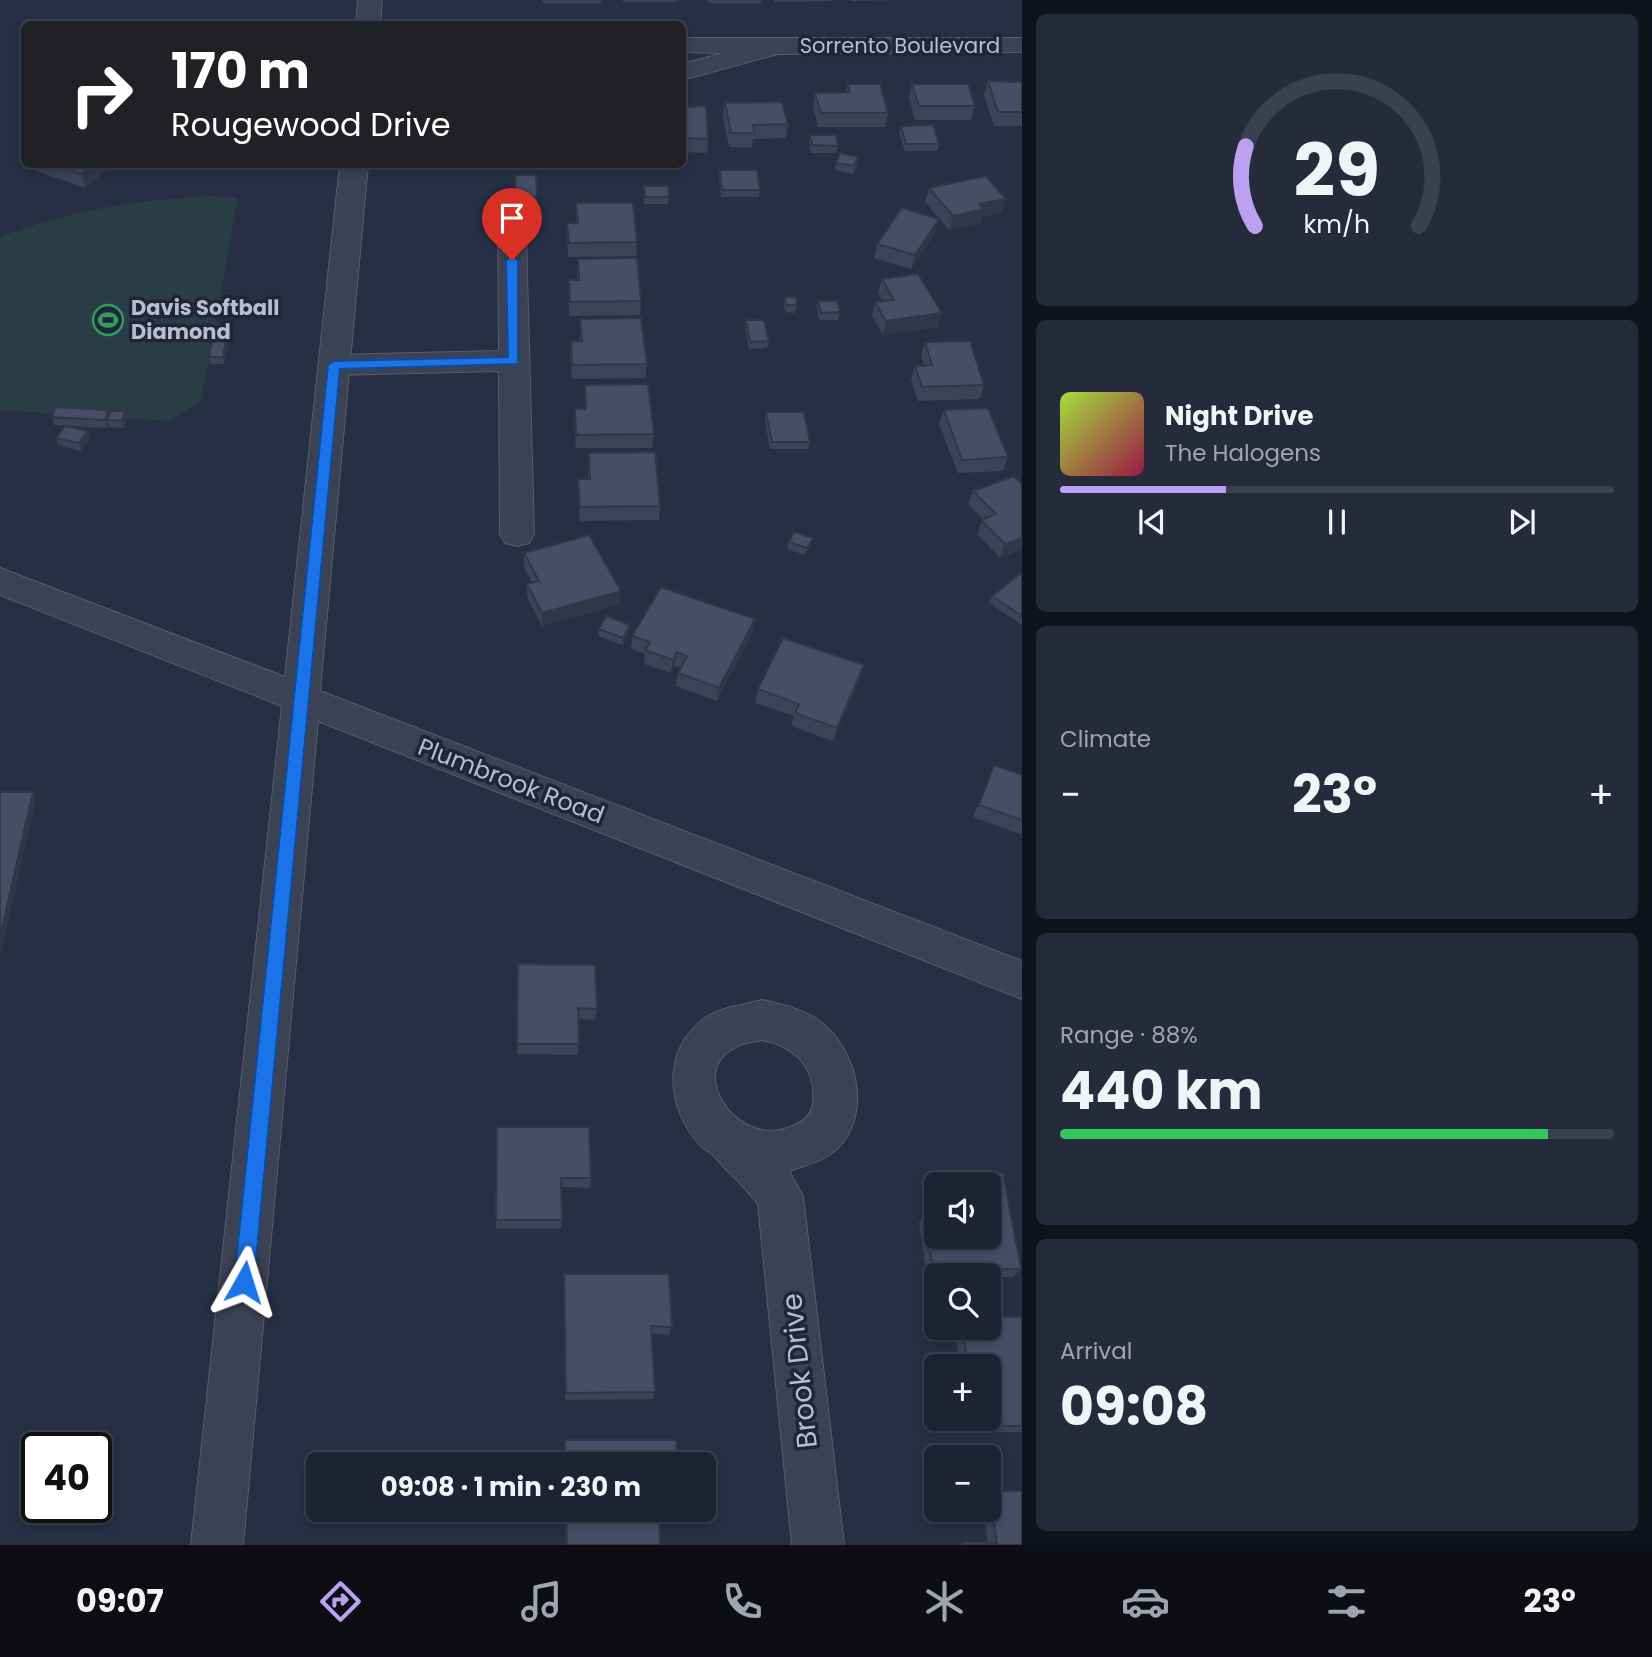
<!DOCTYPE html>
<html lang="en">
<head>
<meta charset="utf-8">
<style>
  body { margin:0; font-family:Poppins,sans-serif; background:#252b3b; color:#f1f3f6; height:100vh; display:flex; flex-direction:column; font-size:26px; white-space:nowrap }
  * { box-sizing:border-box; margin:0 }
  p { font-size:23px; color:#a0a4ac }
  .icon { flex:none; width:38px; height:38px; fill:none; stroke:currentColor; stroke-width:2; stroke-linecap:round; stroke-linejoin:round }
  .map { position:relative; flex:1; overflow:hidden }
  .side { display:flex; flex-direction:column; gap:14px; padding:14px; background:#10131c; width:630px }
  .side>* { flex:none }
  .banner { position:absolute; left:21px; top:21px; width:665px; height:147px; border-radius:10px; box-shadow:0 4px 10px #0003,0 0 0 2px #3b404e; background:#202124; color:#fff; overflow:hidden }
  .buttons { position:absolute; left:924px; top:1172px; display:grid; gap:14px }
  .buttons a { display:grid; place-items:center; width:77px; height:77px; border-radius:10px; background:#1d2333; box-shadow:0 4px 10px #0003,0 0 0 2px #3b404e; font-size:35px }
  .speed { position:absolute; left:21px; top:1432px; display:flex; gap:14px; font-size:35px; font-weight:700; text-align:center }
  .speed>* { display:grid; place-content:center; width:91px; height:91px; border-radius:50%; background:#1d2333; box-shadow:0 4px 10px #0003,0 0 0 2px #3b404e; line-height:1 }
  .speed .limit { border:4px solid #111; border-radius:10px; background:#fff; color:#111 }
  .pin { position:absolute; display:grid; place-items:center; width:60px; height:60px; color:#fff; margin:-72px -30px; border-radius:50% 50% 50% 0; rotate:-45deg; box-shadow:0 0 7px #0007 }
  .pin .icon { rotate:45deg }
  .me { position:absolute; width:77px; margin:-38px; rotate:6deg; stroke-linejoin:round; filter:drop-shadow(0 0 5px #0008) }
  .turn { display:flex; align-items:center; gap:24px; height:147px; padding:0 35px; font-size:32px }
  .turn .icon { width:91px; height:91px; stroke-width:2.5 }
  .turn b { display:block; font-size:49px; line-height:60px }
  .big { font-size:52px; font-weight:700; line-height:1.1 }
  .side .widget { flex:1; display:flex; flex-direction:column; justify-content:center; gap:10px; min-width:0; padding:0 24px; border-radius:10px; background:#252b3b }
  .side .dial { align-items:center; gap:0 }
  .dial svg { height:182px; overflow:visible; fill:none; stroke:#3b404e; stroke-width:7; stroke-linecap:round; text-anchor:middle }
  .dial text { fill:#f1f3f6; stroke:none }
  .song { display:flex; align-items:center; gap:21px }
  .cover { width:84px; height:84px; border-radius:10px; background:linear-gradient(135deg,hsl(80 70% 55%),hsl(340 70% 35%)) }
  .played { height:7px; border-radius:4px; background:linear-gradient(90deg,#bca0f2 30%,#3b404e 30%) }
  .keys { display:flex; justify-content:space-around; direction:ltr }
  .heat { display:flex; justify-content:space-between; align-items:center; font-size:38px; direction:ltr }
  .charge { height:10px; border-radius:5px; background:linear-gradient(90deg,#34c759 88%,#3b404e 0) }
  .trip { position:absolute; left:306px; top:1452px; width:410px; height:70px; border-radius:10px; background:#1d2333; box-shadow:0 4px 10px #0003,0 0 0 2px #3b404e; font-weight:700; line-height:70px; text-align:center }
  .tab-bar { display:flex; height:112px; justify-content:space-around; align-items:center; background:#0c0e14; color:#a0a4ac }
  .tab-bar .icon { width:49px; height:49px }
  .tab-bar .selected { color:#bca0f2 }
  .tab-bar b { font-size:32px; color:#f1f3f6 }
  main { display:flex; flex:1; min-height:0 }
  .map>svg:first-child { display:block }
</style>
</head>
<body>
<main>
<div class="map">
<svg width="1022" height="1545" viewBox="0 0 1022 1545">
  <rect width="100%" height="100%" fill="#272f44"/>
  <path fill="#293d45" d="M211 196 238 198 201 402 168 421 0 410V237C74 209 132 201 211 196Z"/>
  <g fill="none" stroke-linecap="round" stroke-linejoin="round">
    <g stroke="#575c6e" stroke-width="2">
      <path id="minor" d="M682 38H1022V52L778 54 682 80V64L724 53 682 52Z
        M512 225 522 228 526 234 534 534 529 543 517 546 505 543 500 534 499 371 334 375 323 372 319 365 323 358 334 355 499 351 498 234 502 228Z
        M762 1000C782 1004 806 1010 822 1023 860 1053 874 1124 829 1155 818 1163 802 1166 789 1171L803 1196 844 1545H792L758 1204C744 1186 728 1172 714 1156 711 1152 705 1150 701 1146 666 1109 661 1050 705 1018 720 1007 745 1005 762 1000ZM762 1040C789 1045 813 1063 813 1093 814 1100 814 1107 809 1114 804 1121 796 1125 787 1128 737 1146 685 1072 736 1047 743 1043 754 1042 762 1040Z"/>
    </g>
    <g stroke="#575c6e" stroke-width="2">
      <path id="tertiary" d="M358 0H382L380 24H356Z
        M340 164H368L320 691 1022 961V999L318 721 243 1545H191L282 706 0 595V568L285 677Z"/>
    </g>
    <use href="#minor" fill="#3b4253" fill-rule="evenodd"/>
    <use href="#tertiary" fill="#3b4253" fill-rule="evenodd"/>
  </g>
  <path fill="#3c4358" d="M542 0H601V3H542Z
    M623 0H677L676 2H623Z
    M708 0H761V3H708Z
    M774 0H831V1L774 2Z
    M851 0H909L851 1Z
    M988 81 1022 82V126H994L984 95Z
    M848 84 888 113 885 127H818L813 107 815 93 846 92Z
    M912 84 975 106 971 120H915L909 98Z
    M725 103 788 124 786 138 753 139 752 147H729L723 117Z
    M682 107 708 139 707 153 682 152Z
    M901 126 939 144 937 151H905L899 133Z
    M810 135 838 146 836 153H811L809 142Z
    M836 163 857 164 853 174 835 170Z
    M30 164H108L109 168 85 188 31 169Z
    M720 170 760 190 759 197H721L719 177Z
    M515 175H536L537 205H516Z
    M644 186 669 197 668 204H644Z
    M929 188 1002 213 982 217 980 223 949 230 925 202Z
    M576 203 637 242 636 256 568 257 567 223H576Z
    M935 233 911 269 874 258 877 244Z
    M578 259 641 301 640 315 569 316V280H577Z
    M882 279 942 313 938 327 883 335 872 316 875 302 883 301 878 293Z
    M785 297 797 305 795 313 785 312 784 304Z
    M818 301 840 312 838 320H819L817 308Z
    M580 319 647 364 645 378 572 379 570 356 571 342 580 341Z
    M746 320 769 341 767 348 749 349 745 327Z
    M229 324 231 331 224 364H210L209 357Z
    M925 342 984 385 980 399 918 401 911 380 915 366 924 365 921 356Z
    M585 385 654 434 652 448H576L574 423 575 409H585Z
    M108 410 109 414 125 411 127 419 124 428 109 427 108 424 107 428 54 425 52 417Z
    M944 410 1008 457 1003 471 958 473 939 424Z
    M766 412 810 442 808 449H770L765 420Z
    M88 431 90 438 81 451 58 445 56 438Z
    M589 453 660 506 659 520 580 521 578 493V479H588Z
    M1022 484V549L1000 558 977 534 983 519 968 504 973 491Z
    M789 542 811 545 805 555 787 549Z
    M524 553 620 604 542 626 527 597V584L532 583 524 567Z
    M1022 572V625L989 603 992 596Z
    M755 619 752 633 717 701 676 686 678 673 681 668 675 666 671 673 644 664 645 654 631 649 632 636Z
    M599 629 630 632 622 645 598 636Z
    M864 665 860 678 833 741 791 726 794 716 755 703 758 689Z
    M994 765 1022 775V835L973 817Z
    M518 964 597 1009 595 1020 579 1019 578 1055 517 1054Z
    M497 1127 591 1178 590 1188 562 1187 561 1229H496Z
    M938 1173H1003L1021 1269 1013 1277H989V1276H927L919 1223 924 1214H936V1237H989V1185H936V1211L932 1183Z
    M564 1274 672 1327 669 1335 652 1334 655 1392 653 1399 565 1400Z
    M1022 1317V1432H940L938 1419H989V1367H936V1407L931 1371 937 1364H960L954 1328H989Z
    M989 1491 1022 1545H959L963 1542 988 1543 983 1510H989Z
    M565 1510H659L660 1545H566Z"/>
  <path fill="#313747" d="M93 164H108L109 168 85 188 81 174Z
    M1006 199 1002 213 982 217 980 223 949 230 953 216 979 204Z
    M939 219 935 233 911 269 915 255Z
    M942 313 938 327 883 335 886 321Z
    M229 324 231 331 224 364 223 357Z
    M108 410 110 418 107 420 108 424 107 428 105 420Z
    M125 411 127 419 124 428 122 421Z
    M88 431 90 438 81 451 79 443Z
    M813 538 811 545 805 555 807 548Z
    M1022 538V549L1000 558 1005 544Z
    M621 591 620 604 542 626V613Z
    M755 619 752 633 717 701 719 688Z
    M630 625V632L622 645 623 638Z
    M677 652 675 666 671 673 673 660Z
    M864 665 860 678 833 741 837 728Z
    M33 792 36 799 0 958V937Z"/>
  <path fill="#464e66" stroke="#313747" stroke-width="2" d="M988 81 1022 82V112H998Z
    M848 84H880L888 113H821L815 93 850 92Z
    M912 84H968L975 106H919Z
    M782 102 788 124 753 125 754 133H731L725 103Z
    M706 106 708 139 682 138V107Z
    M933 125 939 144H906L901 126Z
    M810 135H836L838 146 812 145Z
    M840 153 858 157 854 166 836 163Z
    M55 164H93L81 174Z
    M720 170H757L760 190H722Z
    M515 175H536L537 197H516Z
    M986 176 1006 199 979 204 984 209 953 216 929 188Z
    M644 186H668L669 197H645Z
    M576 203H633L637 242 569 243 567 223H578Z
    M902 208 939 219 915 255 877 244Z
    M637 258 641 301 570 302 569 280H579L578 259Z
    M918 274 942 313 886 321 875 302 894 300 882 279Z
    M785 297H796L797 305H786Z
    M818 301H837L840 312 821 313Z
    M641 318 647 364 572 365 571 342 582 341 580 319Z
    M746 320H764L769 341 750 342Z
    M215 324H229L223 357H209Z
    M970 341 984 385 922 387 915 366 932 365 925 342Z
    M648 384 654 434 576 435 575 409H586L585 385Z
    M56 407 108 410 105 420 52 417Z
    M988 408 1008 457 962 460 944 410Z
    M111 411H125L122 421 107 420Z
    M766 412H804L810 442H772Z
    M65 426 88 431 79 443 56 438Z
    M655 452 660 506 580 507 578 479H590L589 453Z
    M1014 476 1022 484V538L1005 544 981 520 996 514 973 491Z
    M794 532 813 538 807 548 789 542Z
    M589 535 621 591 542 613 527 584 539 581 524 553Z
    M1022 572V616L992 596Z
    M661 587 755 619 719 688 678 673 687 656 677 652 673 660 645 650 650 642 632 636Z
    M606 616 630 625 623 638 599 629Z
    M783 638 864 665 837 728 795 713 799 704 758 689Z
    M994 765 1022 775V820L979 805Z
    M0 792H33L0 937Z
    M518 964 595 965 597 1009 578 1008 579 1044H517Z
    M497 1127H589L591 1178H561L562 1220H496Z
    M938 1173H1003L1021 1269 933 1268 924 1214H936V1237H989V1185H940Z
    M564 1274H669L672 1327 651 1326 655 1392 566 1393Z
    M989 1317H1022V1426H947L946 1419H989V1367H938L937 1364H968L962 1328H989Z
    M565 1440H676L678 1465H565Z
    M989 1491H1022V1545H964L963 1542 997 1543Z
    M566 1510H659L660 1545H567Z"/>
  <path fill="#1a73e8" stroke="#114b97" stroke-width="2" d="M512 256 518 260V364L340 369 254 1282 251 1289 244 1292 237 1289 234 1282 328 365 334 361 508 357 506 260Z"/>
  <defs>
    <g id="stadium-ring" transform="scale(1.575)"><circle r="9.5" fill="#202639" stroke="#2e9e5b" stroke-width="1.5"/><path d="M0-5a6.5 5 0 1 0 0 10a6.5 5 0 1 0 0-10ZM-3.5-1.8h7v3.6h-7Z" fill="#2e9e5b"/></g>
  </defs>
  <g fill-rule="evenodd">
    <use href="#stadium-ring" x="108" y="320"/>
  </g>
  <g text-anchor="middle" stroke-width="7" stroke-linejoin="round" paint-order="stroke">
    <g font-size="21" fill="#b9bdcd" stroke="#202639">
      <text x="900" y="53">Sorrento Boulevard</text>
    </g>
    <g font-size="21" font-weight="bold" fill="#b9bdcd" stroke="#202639" text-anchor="start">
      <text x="131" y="315">Davis Softball<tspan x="131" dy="24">Diamond</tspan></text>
    </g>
    <g font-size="24" fill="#b9bdcd" stroke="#202639">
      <text transform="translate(511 781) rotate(21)" y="8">Plumbrook Road</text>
    </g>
    <g font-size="28" fill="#b9bdcd" stroke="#202639">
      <text transform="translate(799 1371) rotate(-96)" y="10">Brook Drive</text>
    </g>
  </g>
</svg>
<div class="buttons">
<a><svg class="icon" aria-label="sound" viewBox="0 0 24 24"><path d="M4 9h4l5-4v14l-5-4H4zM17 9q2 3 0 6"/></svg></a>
<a><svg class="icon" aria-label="search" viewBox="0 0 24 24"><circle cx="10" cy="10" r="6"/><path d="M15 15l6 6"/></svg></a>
<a>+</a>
<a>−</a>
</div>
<div class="speed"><div class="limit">40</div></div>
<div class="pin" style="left:512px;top:260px;background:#d93025"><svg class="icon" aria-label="arrive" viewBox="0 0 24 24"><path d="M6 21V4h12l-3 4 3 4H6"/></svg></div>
<svg class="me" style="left:244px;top:1282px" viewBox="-20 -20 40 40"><path d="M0-17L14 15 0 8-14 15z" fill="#1a73e8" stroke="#fff" stroke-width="4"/></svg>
<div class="trip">09:08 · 1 min · 230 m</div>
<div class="banner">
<div class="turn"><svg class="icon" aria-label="right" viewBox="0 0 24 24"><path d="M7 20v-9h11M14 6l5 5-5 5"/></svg><div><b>170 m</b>Rougewood Drive</div></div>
</div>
</div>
<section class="side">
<div class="widget dial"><svg viewBox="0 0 100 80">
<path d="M14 69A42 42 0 1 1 86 69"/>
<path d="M14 69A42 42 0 0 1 10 34" stroke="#bca0f2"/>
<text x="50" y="56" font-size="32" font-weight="700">29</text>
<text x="50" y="72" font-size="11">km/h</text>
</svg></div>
<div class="widget">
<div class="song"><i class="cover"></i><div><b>Night Drive</b><p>The Halogens</p></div></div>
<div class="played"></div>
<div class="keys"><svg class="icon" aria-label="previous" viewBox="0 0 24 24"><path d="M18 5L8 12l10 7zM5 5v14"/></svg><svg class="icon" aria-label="pause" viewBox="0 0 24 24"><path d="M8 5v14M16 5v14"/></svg><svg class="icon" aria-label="next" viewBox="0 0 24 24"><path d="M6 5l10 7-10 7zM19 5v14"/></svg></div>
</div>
<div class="widget"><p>Climate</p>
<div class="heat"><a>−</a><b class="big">23°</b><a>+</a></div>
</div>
<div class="widget"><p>Range · 88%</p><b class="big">440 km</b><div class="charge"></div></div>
<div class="widget"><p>Arrival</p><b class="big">09:08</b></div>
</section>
</main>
<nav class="tab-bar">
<b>09:07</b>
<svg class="icon selected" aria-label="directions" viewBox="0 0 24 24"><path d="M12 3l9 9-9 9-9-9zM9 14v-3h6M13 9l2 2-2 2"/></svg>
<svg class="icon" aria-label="music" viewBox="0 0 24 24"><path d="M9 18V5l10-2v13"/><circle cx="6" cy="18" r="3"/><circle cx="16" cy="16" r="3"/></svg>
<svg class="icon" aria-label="phone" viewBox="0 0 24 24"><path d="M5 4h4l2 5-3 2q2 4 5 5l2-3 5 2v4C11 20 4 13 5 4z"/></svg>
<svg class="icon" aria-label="climate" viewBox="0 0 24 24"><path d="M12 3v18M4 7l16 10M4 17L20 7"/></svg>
<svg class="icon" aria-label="car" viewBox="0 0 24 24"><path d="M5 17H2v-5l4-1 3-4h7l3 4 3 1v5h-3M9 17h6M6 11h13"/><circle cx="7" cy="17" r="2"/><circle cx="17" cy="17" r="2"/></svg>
<svg class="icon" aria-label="filters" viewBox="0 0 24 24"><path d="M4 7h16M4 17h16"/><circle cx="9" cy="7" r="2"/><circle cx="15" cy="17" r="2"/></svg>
<b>23°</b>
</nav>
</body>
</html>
